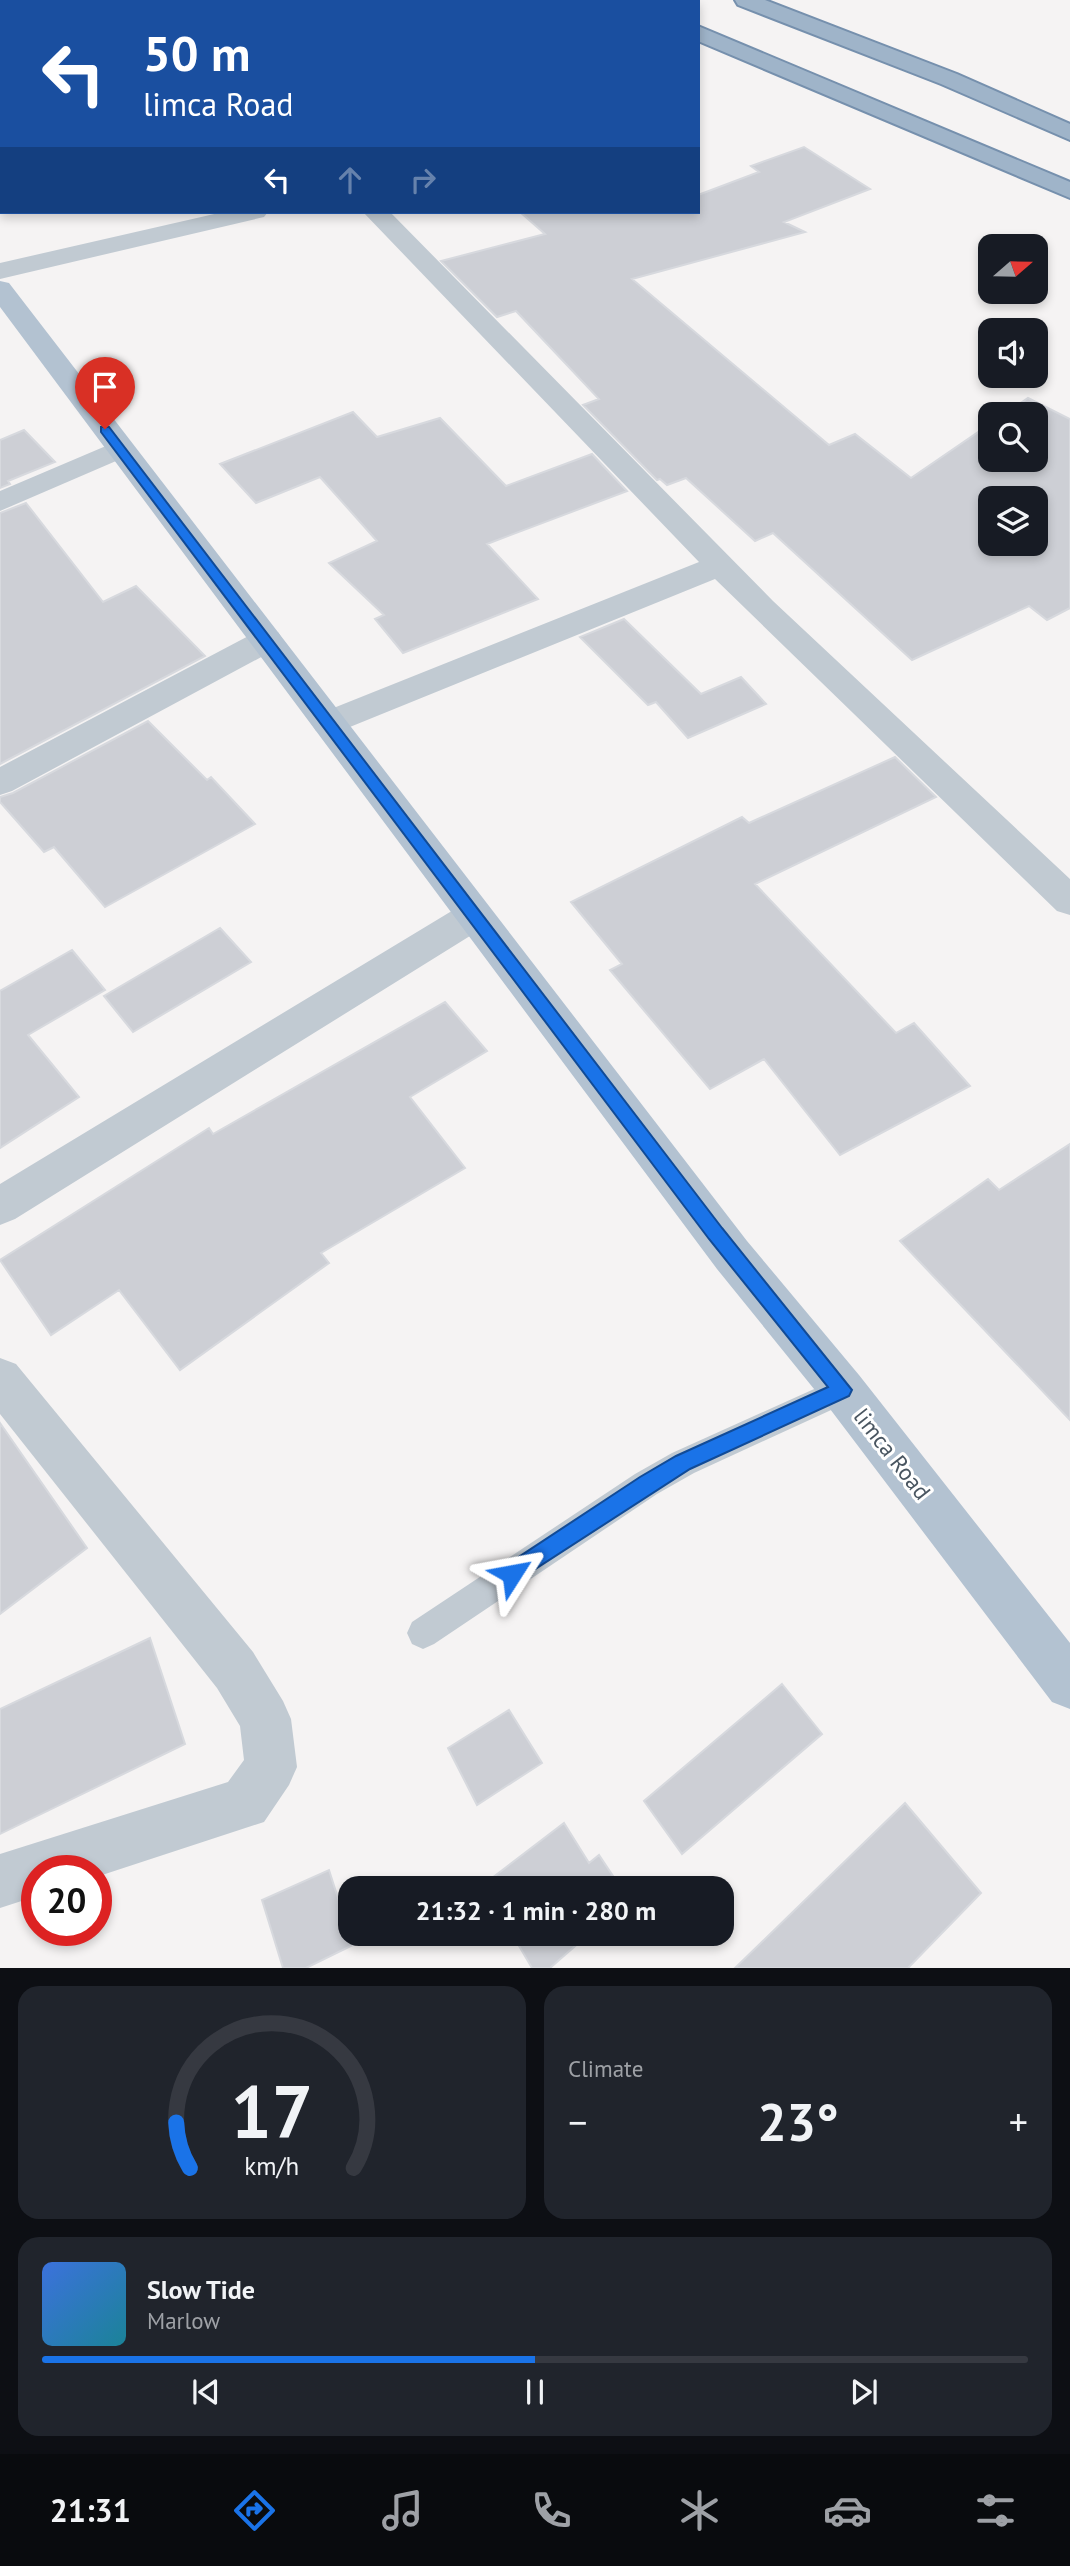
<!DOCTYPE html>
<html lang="en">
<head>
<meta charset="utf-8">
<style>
  body { margin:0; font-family:"PT Sans",sans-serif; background:#20242c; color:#f1f3f6; height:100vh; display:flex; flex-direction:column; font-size:26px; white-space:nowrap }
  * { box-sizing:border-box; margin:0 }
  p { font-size:23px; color:#9ea1a6 }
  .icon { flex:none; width:38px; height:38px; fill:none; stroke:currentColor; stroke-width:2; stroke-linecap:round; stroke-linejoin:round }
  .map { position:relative; height:1968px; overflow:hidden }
  .panel { display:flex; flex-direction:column; gap:18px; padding:18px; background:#0d0f14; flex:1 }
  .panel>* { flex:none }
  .guide { position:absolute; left:0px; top:0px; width:700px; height:214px; box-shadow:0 4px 10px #0003; background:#1a4fa0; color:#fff; overflow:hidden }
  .needle { width:46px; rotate:70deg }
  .fabs { position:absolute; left:978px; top:234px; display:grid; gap:14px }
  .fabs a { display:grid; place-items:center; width:70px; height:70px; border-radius:14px; background:#171b24; box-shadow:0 4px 10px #0003; font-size:35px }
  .speed { position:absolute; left:21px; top:1855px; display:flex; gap:14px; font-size:35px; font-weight:700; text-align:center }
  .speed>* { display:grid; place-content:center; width:91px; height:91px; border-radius:50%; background:#171b24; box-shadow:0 4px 10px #0003; line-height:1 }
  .speed .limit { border:10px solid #d22; background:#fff; color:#111 }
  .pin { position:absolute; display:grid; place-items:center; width:60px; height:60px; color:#fff; margin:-72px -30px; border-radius:50% 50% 50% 0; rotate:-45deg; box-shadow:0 0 7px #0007 }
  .pin .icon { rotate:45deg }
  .me { position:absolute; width:77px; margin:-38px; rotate:56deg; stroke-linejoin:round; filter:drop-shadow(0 0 5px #0008) }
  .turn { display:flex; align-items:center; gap:24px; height:147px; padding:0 28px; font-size:32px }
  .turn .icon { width:91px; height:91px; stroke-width:2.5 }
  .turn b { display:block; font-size:49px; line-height:60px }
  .lanes { display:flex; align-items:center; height:66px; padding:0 28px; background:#0003; justify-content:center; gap:35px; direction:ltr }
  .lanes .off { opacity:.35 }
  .big { font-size:52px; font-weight:700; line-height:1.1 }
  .panel .card { flex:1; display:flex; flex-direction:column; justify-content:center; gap:10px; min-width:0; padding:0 24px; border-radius:21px; background:#20242c }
  .panel .dial { align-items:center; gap:0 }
  .dial svg { height:182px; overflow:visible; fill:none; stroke:#363941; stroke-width:7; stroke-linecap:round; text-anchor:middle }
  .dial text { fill:#f1f3f6; stroke:none }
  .song { display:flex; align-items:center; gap:21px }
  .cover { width:84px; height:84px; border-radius:10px; background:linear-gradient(135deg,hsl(220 70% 55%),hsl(190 70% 35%)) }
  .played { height:7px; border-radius:4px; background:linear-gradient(90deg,#1a73e8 50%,#363941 50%) }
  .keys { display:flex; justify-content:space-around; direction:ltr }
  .heat { display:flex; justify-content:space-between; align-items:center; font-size:38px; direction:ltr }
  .panel .tiles { flex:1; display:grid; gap:18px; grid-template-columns:1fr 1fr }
  .card:last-child { grid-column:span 2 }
  .trip { position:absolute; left:338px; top:1876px; width:396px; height:70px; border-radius:21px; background:#171b24; box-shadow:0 4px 10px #0003; font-weight:700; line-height:70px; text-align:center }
  .tabs { display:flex; height:112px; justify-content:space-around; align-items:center; background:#090b0e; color:#9ea1a6 }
  .tabs .icon { width:49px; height:49px }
  .tabs .selected { color:#1a73e8 }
  .tabs b { font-size:32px; color:#f1f3f6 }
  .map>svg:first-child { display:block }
</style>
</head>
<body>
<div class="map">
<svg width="1070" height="1968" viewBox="0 0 1070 1968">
  <rect width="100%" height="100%" fill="#f5f3f3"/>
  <path fill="#cdcfd5" stroke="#d7d9de" stroke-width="2" fill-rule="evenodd" d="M804 147 870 189 784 222 805 232 632 279 829 445 855 434 911 478 990 424V460H1036V415H1003L1028 398 1070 419V608L1047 620 1029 606 912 660 773 533 755 541 686 478 667 485 660 479 657 480 583 405 599 399 516 311 497 317 441 261 545 234 520 212H698V195L759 172 751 166ZM990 499H1036V544H990Z
    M353 412 377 437 440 418 506 486 592 454 627 491 487 544 538 599 403 653 375 619 384 615 329 563 377 541 320 477 256 503 220 464Z
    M24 430 55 462 8 481 10 484 0 488V440Z
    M26 503 103 602 136 586 205 656 0 764V513Z
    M624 619 701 694 741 677 766 704 688 738 656 702 648 705 580 637Z
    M148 721 207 780 211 777 255 824 105 907 54 847 44 852 0 802V797L13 793Z
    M895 757 936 797 755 884 896 1033 914 1023 970 1086 840 1155 764 1059 710 1089 610 970 622 964 571 902 742 817 749 823Z
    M220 928 251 962 133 1032 104 996Z
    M72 950 105 990 28 1035 79 1097 0 1148V991Z
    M445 1002 487 1051 410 1097 465 1168 321 1253 329 1263 180 1370 119 1290 51 1335 0 1260 209 1128 213 1134Z
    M1070 1144V1420L900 1241 988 1179 999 1190Z
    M0 1423 87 1548 0 1614Z
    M150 1638 185 1744 0 1834V1709Z
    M782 1684 822 1734 682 1854 644 1801Z
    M509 1710 542 1763 477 1805 448 1748Z
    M905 1803 981 1893 908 1968H735Z
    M564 1823 589 1863 599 1855 621 1888H479Z
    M329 1870 353 1945 306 1968H283L262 1900Z
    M512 1934H589L550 1968H532Z"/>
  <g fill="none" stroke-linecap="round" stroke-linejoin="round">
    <g stroke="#7690ad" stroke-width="4">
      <path id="trunk" d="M610 0H634L636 2H612Z
        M735 0H765L957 74 1070 124V140L941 84 738 5Z
        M698 26 1070 182V198L698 41Z"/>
    </g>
    <path fill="#c1cad2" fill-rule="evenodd" d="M843 1376 853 1380 858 1390 853 1400 694 1473 657 1494 434 1644 423 1649 412 1644 407 1633 412 1622 635 1474 672 1453Z"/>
    <path fill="#c1cad2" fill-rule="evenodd" d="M223 212H268L264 217 0 279V263Z
      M363 212H390L773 601 1070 879V915L1057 911 715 579 340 731 328 735 316 731 311 723 316 715 699 562Z
      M120 440 130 443 135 449 130 455 0 511V491Z
      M267 629 278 632 283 640 278 648 12 791 0 795V767L256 632Z
      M473 902 486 906 492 916 486 926 15 1219 0 1225V1184L460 906Z
      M0 1358 16 1364 253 1652 283 1701 291 1719 297 1767 289 1785 264 1822 96 1877V1871H37V1896L0 1908V1854L228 1782 244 1760 240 1726 217 1688 0 1414Z"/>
    <path fill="#b3c2d1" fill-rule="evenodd" d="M0 281 9 283 747 1241 859 1375 1070 1643V1709L1052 1702 827 1405 717 1269 0 307Z"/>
    <use href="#trunk" fill="#9fb4c9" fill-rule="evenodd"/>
  </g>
  <path fill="#1a73e8" stroke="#114b97" stroke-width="2" d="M101 427H109L722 1228 852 1390 849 1396 690 1469 512 1584 505 1581 502 1574 505 1566 640 1477 676 1456 828 1387 709 1239 101 432Z"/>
  <g text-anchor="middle" stroke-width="6" stroke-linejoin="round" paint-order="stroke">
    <g font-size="23" fill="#4a5661" stroke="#fff">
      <text transform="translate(892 1454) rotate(52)" y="8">limca Road</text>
    </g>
  </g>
</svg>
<div class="fabs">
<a><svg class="needle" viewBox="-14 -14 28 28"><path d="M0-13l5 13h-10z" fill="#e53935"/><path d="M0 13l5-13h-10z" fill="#9ea1a6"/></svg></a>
<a><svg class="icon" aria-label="sound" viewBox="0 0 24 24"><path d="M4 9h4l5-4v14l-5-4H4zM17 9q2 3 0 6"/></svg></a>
<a><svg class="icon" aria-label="search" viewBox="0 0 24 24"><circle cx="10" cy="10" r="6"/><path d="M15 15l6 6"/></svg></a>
<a><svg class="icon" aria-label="layers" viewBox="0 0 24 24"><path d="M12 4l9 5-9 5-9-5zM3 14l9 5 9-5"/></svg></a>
</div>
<div class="speed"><div class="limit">20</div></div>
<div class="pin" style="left:105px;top:429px;background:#d93025"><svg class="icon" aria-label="arrive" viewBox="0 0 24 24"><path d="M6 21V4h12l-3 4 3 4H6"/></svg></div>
<svg class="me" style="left:512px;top:1574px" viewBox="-20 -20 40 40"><path d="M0-17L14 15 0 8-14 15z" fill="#1a73e8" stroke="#fff" stroke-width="4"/></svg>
<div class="trip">21:32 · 1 min · 280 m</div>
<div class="guide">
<div class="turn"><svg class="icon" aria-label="left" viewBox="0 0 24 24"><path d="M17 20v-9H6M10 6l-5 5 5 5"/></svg><div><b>50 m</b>limca Road</div></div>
<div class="lanes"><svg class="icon" aria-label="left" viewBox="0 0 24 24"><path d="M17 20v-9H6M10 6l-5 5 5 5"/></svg><svg class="icon off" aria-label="ahead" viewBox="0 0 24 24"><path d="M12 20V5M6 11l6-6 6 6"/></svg><svg class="icon off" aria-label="right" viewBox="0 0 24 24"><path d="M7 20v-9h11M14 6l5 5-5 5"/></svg></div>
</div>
</div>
<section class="panel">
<div class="tiles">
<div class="card dial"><svg viewBox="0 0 100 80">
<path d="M14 69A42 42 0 1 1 86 69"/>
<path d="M14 69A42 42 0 0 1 8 49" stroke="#1a73e8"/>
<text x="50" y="56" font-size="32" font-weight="700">17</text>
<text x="50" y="72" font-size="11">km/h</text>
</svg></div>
<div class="card"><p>Climate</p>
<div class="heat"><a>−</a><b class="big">23°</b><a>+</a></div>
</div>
<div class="card">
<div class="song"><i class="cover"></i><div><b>Slow Tide</b><p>Marlow</p></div></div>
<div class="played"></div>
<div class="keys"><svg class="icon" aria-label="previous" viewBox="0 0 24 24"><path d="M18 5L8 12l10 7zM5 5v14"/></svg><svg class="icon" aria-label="pause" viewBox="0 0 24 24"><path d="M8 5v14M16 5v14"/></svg><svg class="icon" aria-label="next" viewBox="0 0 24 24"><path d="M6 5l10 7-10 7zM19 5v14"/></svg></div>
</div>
</div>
</section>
<nav class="tabs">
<b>21:31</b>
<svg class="icon selected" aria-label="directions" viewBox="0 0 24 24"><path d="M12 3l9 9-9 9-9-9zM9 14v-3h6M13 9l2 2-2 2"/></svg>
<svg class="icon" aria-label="music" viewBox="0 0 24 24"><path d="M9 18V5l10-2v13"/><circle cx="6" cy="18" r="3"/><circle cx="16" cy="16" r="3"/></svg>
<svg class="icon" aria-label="phone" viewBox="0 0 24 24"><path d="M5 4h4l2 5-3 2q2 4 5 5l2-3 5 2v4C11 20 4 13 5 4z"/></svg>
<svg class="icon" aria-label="climate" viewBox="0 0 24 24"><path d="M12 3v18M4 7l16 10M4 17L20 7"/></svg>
<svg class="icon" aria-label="car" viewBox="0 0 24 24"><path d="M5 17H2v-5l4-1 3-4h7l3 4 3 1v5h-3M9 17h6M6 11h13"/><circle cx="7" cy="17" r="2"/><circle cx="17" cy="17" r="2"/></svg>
<svg class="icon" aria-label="filters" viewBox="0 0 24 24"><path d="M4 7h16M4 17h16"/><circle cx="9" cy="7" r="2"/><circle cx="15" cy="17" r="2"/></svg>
</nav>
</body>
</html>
